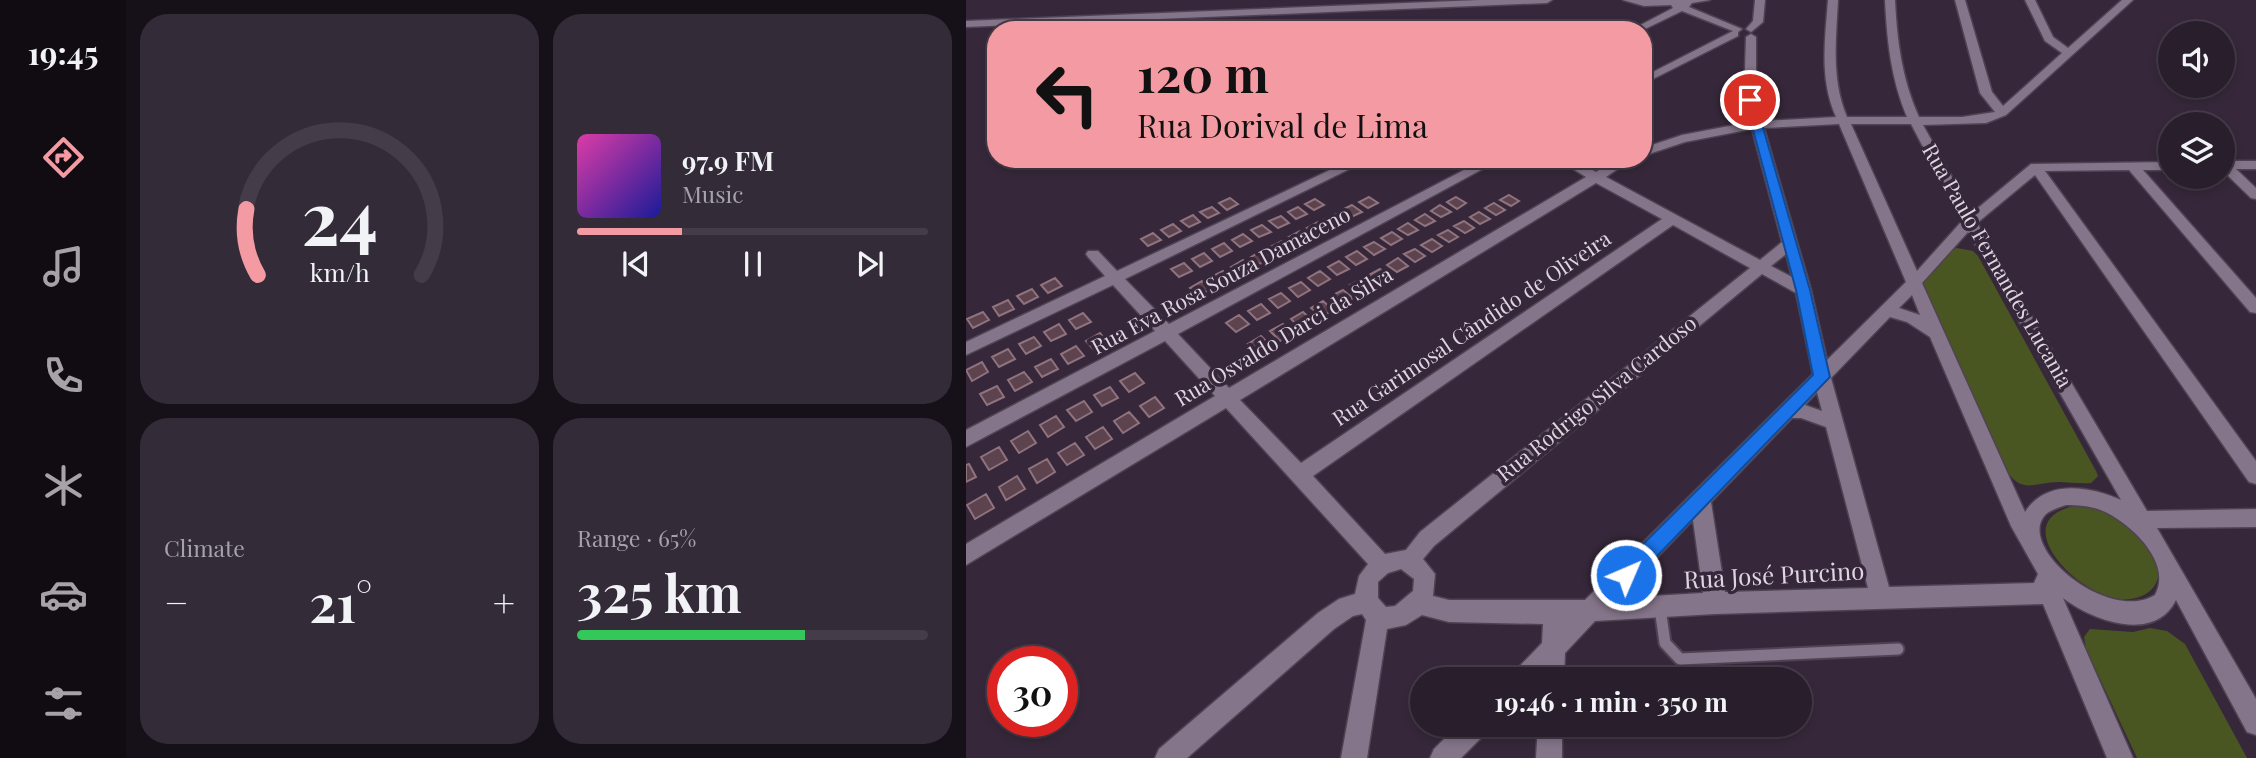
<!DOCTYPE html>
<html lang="en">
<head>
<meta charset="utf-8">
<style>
  body { margin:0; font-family:"Playfair Display",serif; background:#342b38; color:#f1f3f6; height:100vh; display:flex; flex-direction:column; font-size:26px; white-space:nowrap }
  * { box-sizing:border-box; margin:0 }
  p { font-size:23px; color:#a5a2a9 }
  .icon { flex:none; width:38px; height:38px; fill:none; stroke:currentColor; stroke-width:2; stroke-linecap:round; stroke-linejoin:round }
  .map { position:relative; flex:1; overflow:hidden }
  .drawer { display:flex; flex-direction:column; gap:14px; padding:14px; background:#161018; width:840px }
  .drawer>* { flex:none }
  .banner { position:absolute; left:21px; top:21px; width:665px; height:147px; border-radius:28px; box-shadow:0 4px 10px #0003,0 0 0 2px #443c48; background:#f49aa2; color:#111; overflow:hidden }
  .fabs { position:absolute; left:1192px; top:21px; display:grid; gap:14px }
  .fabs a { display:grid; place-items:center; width:77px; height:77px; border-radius:50%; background:#281e2c; box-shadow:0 4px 10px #0003,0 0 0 2px #443c48; font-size:35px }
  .speed { position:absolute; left:21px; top:646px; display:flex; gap:14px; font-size:35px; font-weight:700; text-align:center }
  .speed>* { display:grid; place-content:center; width:91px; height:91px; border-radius:50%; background:#281e2c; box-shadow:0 4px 10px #0003,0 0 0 2px #443c48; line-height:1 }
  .speed .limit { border:10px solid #d22; background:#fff; color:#111 }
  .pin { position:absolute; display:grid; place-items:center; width:60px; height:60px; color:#fff; margin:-30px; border:4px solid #fff; border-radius:50%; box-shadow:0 2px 7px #0007 }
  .me { position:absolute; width:77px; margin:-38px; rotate:45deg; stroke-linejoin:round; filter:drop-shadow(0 0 5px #0008) }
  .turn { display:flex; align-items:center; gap:24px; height:147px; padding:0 35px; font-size:32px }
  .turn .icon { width:91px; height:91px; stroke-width:2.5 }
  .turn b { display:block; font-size:49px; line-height:60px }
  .big { font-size:52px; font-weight:700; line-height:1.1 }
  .drawer .widget { flex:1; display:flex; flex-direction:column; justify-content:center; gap:10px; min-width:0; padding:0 24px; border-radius:28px; background:#342b38 }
  .drawer .dial { align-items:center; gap:0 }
  .dial svg { height:182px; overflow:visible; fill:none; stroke:#443c48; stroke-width:7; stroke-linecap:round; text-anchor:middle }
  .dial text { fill:#f1f3f6; stroke:none }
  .song { display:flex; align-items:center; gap:21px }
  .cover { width:84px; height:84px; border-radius:10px; background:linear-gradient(135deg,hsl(320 70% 55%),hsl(240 70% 35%)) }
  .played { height:7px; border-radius:4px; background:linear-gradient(90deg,#f49aa2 30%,#443c48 30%) }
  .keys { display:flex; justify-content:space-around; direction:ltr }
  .heat { display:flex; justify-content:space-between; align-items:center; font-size:38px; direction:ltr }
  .charge { height:10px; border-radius:5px; background:linear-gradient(90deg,#34c759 65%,#443c48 0) }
  .drawer .tiles { flex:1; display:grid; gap:14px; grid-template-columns:repeat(2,1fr) }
  .trip { position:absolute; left:444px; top:667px; width:402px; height:70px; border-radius:35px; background:#281e2c; box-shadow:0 4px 10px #0003,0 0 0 2px #443c48; font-weight:700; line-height:70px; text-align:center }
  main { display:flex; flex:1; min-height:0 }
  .tabs { display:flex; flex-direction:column; width:126px; justify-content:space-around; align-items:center; background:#100c12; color:#a5a2a9 }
  .tabs .icon { width:49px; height:49px }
  .tabs .current { color:#f49aa2 }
  .tabs b { font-size:32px; color:#f1f3f6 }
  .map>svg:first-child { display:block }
</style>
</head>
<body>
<main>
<nav class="tabs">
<b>19:45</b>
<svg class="icon current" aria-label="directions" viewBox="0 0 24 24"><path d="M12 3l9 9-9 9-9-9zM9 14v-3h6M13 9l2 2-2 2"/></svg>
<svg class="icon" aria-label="music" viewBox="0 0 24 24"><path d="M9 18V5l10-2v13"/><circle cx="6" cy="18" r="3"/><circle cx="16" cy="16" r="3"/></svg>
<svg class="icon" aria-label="phone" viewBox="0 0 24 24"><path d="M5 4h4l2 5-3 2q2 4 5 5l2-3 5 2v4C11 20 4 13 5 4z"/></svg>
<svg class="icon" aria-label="climate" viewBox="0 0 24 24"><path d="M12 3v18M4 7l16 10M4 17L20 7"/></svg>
<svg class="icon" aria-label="car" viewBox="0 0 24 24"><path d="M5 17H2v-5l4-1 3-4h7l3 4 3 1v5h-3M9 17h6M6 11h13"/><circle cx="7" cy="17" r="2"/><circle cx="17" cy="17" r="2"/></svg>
<svg class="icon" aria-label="filters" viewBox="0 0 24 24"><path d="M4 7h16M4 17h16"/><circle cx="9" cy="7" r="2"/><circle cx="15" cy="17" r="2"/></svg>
</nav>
<section class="drawer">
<div class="tiles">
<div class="widget dial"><svg viewBox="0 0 100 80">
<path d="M14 69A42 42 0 1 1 86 69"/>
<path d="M14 69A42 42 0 0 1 9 40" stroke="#f49aa2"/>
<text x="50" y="56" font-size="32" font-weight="700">24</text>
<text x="50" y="72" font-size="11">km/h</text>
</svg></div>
<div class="widget">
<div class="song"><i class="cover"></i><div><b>97.9 FM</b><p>Music</p></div></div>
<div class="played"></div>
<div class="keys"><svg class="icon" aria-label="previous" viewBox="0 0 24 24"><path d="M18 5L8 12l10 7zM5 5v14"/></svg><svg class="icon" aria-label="pause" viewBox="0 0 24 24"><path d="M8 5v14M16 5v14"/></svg><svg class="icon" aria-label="next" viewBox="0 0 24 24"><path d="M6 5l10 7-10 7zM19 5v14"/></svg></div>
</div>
<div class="widget"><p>Climate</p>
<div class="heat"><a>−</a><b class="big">21°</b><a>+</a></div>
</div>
<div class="widget"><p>Range · 65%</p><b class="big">325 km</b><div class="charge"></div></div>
</div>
</section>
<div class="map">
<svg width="1290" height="758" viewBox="0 0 1290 758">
  <rect width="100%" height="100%" fill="#36283a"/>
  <path fill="#495622" d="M991 248 1007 251 1012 256 1130 471 1132 476 1125 483C1114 484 1103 482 1092 482 1066 483 1055 495 1038 467L953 285 987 249Z
    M1109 506C1137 507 1163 521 1182 544 1205 571 1190 602 1154 599 1110 595 1039 520 1109 506Z
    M1184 628 1201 631 1219 644 1281 758H1171L1120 649 1118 637 1124 629 1167 632Z"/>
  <path fill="#5c434d" stroke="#8f737e" stroke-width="2" d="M543 195 553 201 545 206 534 200Z
    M403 197 412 203 402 208 393 202Z
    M490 197 500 203 491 209 481 202Z
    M264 198 272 204 261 210 253 203Z
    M349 199 358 205 348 210 339 204Z
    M528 203 539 210 530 215 519 208Z
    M386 205 396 212 385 217 376 210Z
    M474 205 485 212 475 217 465 211Z
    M246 207 253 213 242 218 234 212Z
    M332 207 341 214 330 219 322 212Z
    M513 212 524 219 514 224 504 217Z
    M370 214 379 220 368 226 359 219Z
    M459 214 469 221 459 226 449 220Z
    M227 215 234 222 223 227 215 221Z
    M315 216 323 223 312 228 303 221Z
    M498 221 508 228 499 233 488 226Z
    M352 222 361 229 350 235 341 228Z
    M442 223 452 230 442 235 432 229Z
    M207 224 215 231 203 237 195 230Z
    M296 225 305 232 293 237 285 230Z
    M482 230 492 237 483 242 472 235Z
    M334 231 343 239 332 244 323 237Z
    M426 232 436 239 425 245 415 238Z
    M187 233 195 240 182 246 175 239Z
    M277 234 286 241 274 247 266 240Z
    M466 239 476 246 466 252 455 245Z
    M316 241 325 248 313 254 304 247Z
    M408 242 419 249 408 255 398 247Z
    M258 243 266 251 254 257 246 249Z
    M449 249 459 256 449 262 438 254Z
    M297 250 306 258 294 264 285 257Z
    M391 251 401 259 390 265 380 257Z
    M238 253 246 261 234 267 226 259Z
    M432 258 442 266 431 272 421 265Z
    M277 260 286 268 274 274 265 267Z
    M373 261 383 269 371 275 362 267Z
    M218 263 226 271 213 277 205 269Z
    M414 269 424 276 413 283 403 275Z
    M257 271 266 279 253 285 245 277Z
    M354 271 364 279 352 286 342 278Z
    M89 278 96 286 82 293 75 285Z
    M395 279 406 287 394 294 384 285Z
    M236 281 245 289 232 296 224 288Z
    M335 282 344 290 332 297 323 288Z
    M66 289 72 297 58 304 51 296Z
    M377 290 387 298 375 305 365 296Z
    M315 293 324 301 312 308 303 299Z
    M42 300 48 309 33 316 27 307Z
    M357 301 367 310 355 317 345 308Z
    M295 304 304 313 291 320 282 311Z
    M17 312 23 320 7 328 1 319Z
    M337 312 347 321 335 329 325 319Z
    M117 313 125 322 110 329 103 320Z
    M273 315 283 324 270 332 260 323Z
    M93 324 100 334 85 341 78 332Z
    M317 324 326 333 314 341 304 331Z
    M134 333 142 343 128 350 120 341Z
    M295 336 305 346 292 353 282 344Z
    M68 337 75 346 60 354 53 344Z
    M110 346 118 356 102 364 95 354Z
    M42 349 49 359 33 367 26 357Z
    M85 359 92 369 76 377 69 367Z
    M16 362 22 372 6 381 0 370Z
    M58 372 66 382 49 391 42 380Z
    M169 373 178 383 163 392 154 381Z
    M31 386 38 397 21 405 14 394Z
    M144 387 152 398 136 406 128 395Z
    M189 397 198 408 183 417 174 406Z
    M118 401 126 412 110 421 101 410Z
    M163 412 173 423 157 433 148 421Z
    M90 416 98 427 82 437 74 425Z
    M137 427 146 439 129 449 120 437Z
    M62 431 70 443 53 453 45 441Z
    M109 443 118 455 101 465 92 453Z
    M33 447 41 460 23 470 15 457Z
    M81 459 89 472 71 483 63 469Z
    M3 464 10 477 0 482V465Z
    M51 476 59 489 40 500 33 487Z
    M20 494 28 508 9 519 1 505Z"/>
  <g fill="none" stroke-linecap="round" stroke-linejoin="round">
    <g stroke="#4f4353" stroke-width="15">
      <path id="lane" d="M694 608 699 643 714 659 932 649"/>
    </g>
    <g stroke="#4f4353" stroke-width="3">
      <path id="street" d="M513 0H586L581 3 0 27V21Z
        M657 0H744L726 3 723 7 776 29 772 32V36L677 84V77L767 31 716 11 677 30H665L707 8 705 5 678 6Z
        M789 0H799L797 22 785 32 780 29 787 21Z
        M862 0H872C870 40 865 79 881 117H941C925 79 921 41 919 0H929C931 41 936 79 953 117H996L1029 112 1014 93 989 0H999L1026 92 1037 106 1096 53 1079 41 1059 0H1069L1087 37 1102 48 1156 0H1167L1040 115 1020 123 957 125 1006 213 1065 164 1204 162V170H1177L1290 298V313L1284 312 1163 170 1079 171 1290 461V484L1283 482 1069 175 1011 223 1181 511 1290 509V527L1191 528 1290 699V735L1281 732 1210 600C1188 644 1126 620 1097 598L1167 758H1141L1077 604 749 614 629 621 599 653 598 679H545L549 671 576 643 577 624 483 622 456 615 440 625 421 629 401 758H375L400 620 396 614 387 616 368 629 221 758H189L193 749 352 613 373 599 389 594 393 576 402 564 260 408 0 565V544L249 396 199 341 0 447V430L189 331 147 285 0 355V342L139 276 122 257 120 254 122 251H132L151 271 387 159H404L159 279 203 324 519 159H535L212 334 263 388 620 177 591 159H607L630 172 650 159H666L640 177 794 260 816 242 786 129 719 142 677 156V148L716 135 784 122 778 100 780 37 785 34 790 37V100L796 121 870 117C853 79 859 40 862 0ZM873 124 940 282 861 360 845 290 798 128ZM885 124H945L996 221 951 271ZM630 183 696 219 335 463 274 400ZM707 225 784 268 454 532 440 550 419 554 347 476ZM1002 232 1155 500C1123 486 1080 479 1059 512L956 283ZM820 254 826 277 805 266ZM796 274 830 293 847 374 619 600H483L467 596 469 574 457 559 468 546ZM946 295 954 315 933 308ZM924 317 941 322 964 337 1045 526 1072 574 1068 583 923 587 865 378ZM851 392 856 411 839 405ZM826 418H835L860 427 902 588 759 592 745 502ZM1100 505C1112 505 1125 506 1137 511 1164 523 1207 562 1189 595 1142 624 1048 546 1080 514 1085 510 1094 507 1100 505ZM727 520 737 593 652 598ZM435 569 448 579 447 591 429 606 420 607 412 598V582L422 573Z
        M1256 161H1290V169H1270L1290 188V199L1285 198 1256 170Z
        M493 724H523L520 733 495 758H464L468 749Z
        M572 724H596V758H570Z"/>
    </g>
    <use href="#lane" stroke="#85758a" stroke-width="11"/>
    <use href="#street" fill="#85758a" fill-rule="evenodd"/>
  </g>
  <path fill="#1a73e8" stroke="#114b97" stroke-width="2" d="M784 97 789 100 844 290 864 377 667 581 660 584 653 581 651 575 653 568 847 375 830 290 779 100Z"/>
  <g text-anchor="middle" stroke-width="7" stroke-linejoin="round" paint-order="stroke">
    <g font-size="21" fill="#ded5e0" stroke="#36283a">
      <text transform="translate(1031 266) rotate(60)" y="7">Rua Paulo Fernandes Lucania</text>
      <text transform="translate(255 281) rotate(-28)" y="7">Rua Eva Rosa Souza Damaceno</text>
      <text transform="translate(506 329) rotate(-34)" y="7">Rua Garimosal Cândido de Oliveira</text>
      <text transform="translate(318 337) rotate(-31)" y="7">Rua Osvaldo Darci da Silva</text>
      <text transform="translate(631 399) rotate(-39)" y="7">Rua Rodrigo Silva Cardoso</text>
    </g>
    <g font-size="24" fill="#ded5e0" stroke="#36283a">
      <text transform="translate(808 576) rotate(-3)" y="8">Rua José Purcino</text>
    </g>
  </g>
</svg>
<div class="fabs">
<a><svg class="icon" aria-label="sound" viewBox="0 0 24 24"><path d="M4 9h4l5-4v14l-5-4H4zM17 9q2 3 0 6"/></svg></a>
<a><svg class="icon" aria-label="layers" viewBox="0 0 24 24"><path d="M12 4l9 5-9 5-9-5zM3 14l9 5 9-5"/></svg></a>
</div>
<div class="speed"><div class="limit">30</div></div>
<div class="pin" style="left:784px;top:100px;background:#d93025"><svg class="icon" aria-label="arrive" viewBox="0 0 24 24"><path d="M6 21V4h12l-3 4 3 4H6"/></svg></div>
<svg class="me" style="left:660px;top:575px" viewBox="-20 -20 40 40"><circle r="17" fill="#1a73e8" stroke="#fff" stroke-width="3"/><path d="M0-11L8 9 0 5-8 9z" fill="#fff"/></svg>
<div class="trip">19:46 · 1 min · 350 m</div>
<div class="banner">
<div class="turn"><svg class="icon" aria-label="left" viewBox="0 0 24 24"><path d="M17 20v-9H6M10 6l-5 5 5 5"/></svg><div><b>120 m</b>Rua Dorival de Lima</div></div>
</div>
</div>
</main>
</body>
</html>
